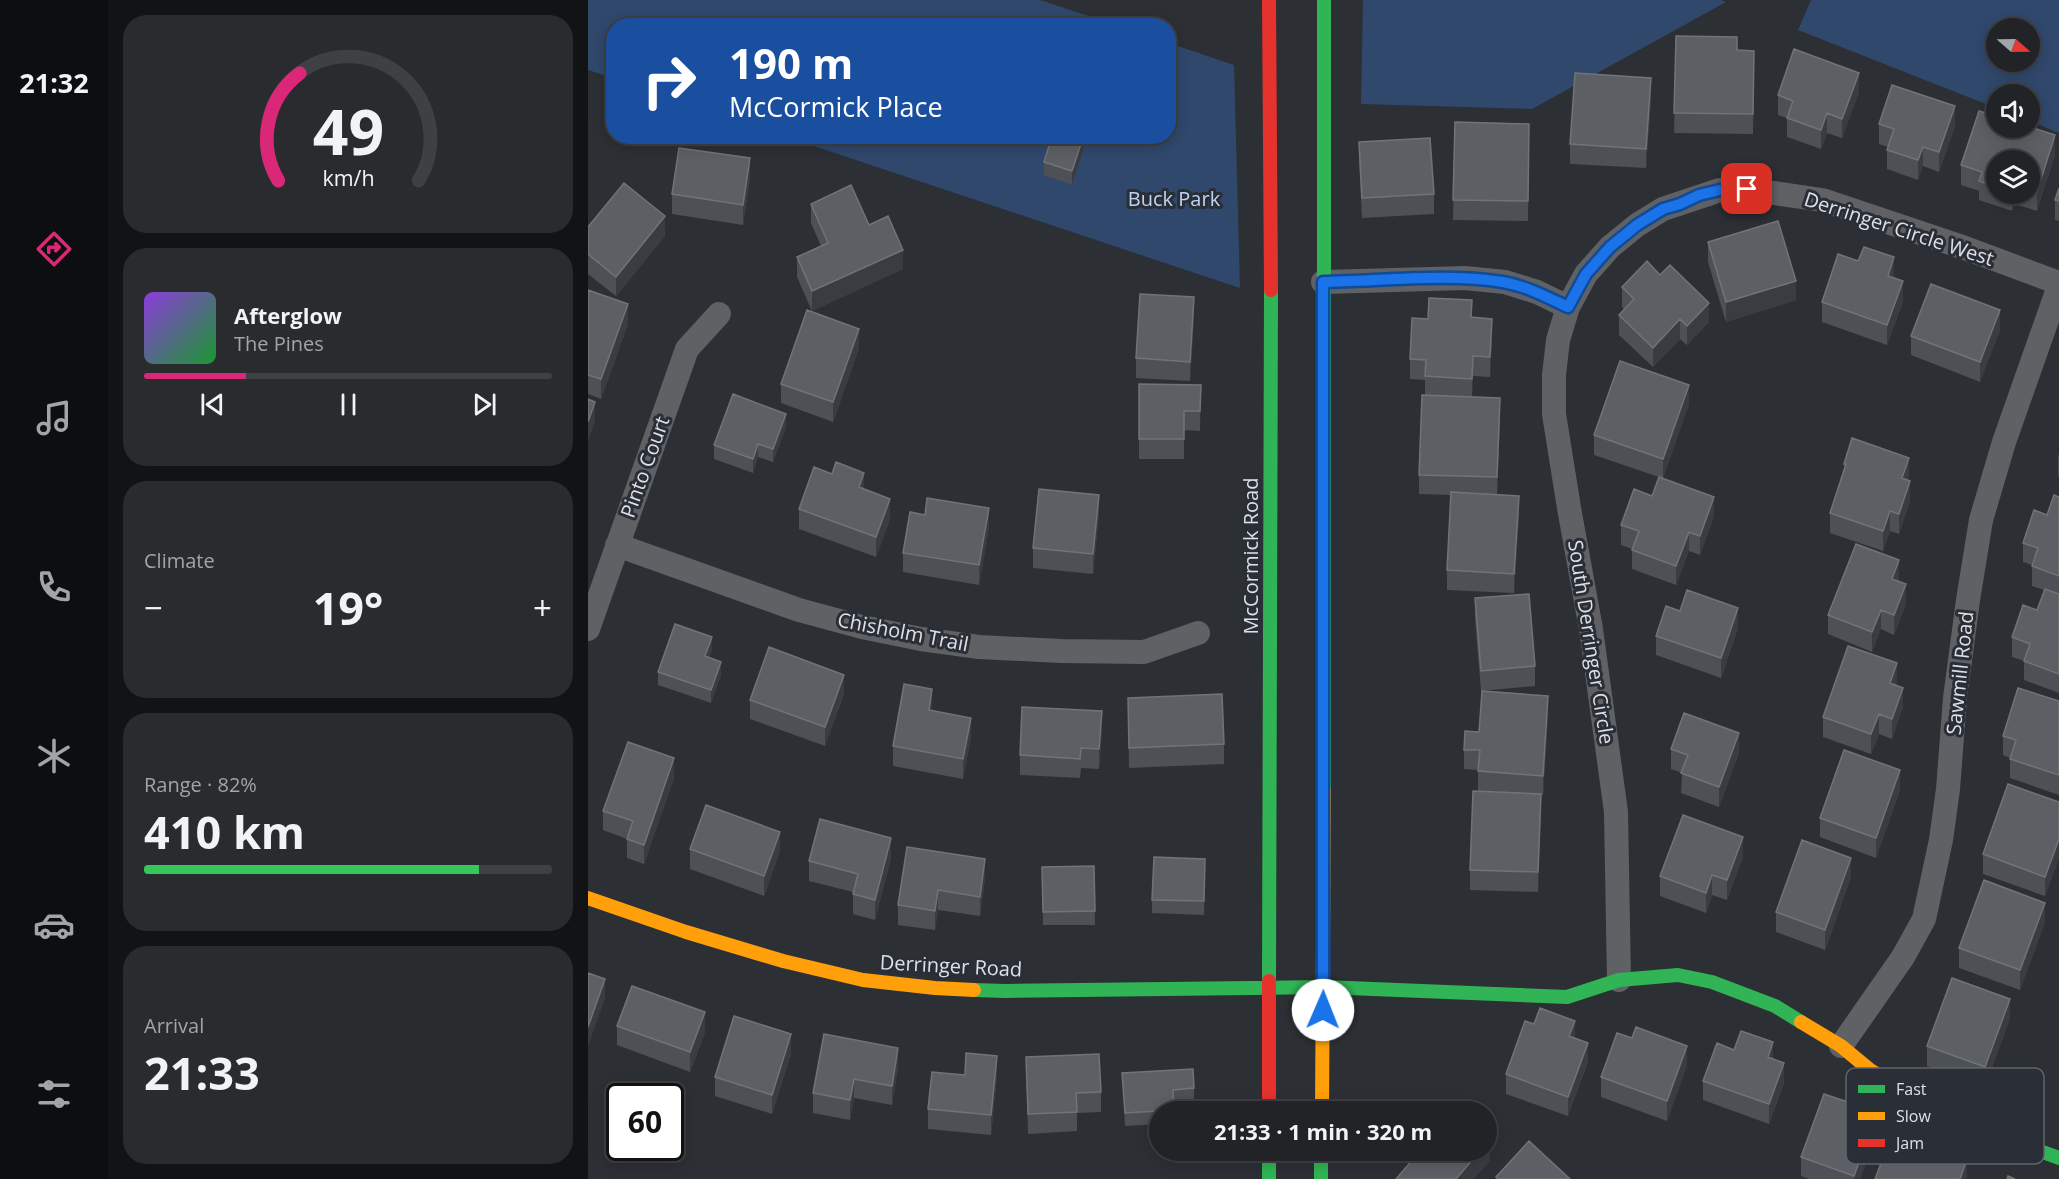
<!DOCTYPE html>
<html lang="en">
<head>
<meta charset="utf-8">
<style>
  body { margin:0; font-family:"Open Sans",sans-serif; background:#292b2f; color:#f1f3f6; height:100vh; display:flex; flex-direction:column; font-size:22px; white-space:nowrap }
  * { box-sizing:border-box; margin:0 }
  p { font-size:20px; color:#a2a4a7 }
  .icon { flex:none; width:33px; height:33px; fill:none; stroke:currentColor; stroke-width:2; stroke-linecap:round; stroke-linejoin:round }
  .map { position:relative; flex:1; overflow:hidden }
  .sheet { display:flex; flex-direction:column; gap:15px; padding:15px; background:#121315; width:480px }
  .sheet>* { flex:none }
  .hud { position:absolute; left:18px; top:18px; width:570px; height:126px; border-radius:24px; box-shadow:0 3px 15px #0003,0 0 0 2px #3e4044; background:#1a4fa0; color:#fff; overflow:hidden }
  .needle { width:39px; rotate:110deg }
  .tools { position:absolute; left:1398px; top:18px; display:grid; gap:12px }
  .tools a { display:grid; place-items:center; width:54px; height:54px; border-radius:50%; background:#212327; box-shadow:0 3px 15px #0003,0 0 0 2px #3e4044; font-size:30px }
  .speed { position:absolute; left:18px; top:1083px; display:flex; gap:12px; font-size:30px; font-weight:700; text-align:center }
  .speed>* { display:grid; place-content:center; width:78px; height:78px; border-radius:50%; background:#212327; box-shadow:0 3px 15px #0003,0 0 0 2px #3e4044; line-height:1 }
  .speed .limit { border:3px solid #111; border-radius:9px; background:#fff; color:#111 }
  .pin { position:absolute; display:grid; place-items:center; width:51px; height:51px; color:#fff; margin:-26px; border-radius:12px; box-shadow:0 3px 9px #0006 }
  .me { position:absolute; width:66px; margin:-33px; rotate:1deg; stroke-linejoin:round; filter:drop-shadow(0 0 4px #0008) }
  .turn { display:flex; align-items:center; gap:21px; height:126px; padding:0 24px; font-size:27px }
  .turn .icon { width:78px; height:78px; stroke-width:2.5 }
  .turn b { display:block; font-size:42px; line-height:51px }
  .big { font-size:45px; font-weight:700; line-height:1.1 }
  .sheet .tile { flex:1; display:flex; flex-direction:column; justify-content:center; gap:9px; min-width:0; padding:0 21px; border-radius:24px; background:#292b2f }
  .sheet .dial { align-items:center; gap:0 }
  .dial svg { height:156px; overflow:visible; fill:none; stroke:#3e4044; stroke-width:7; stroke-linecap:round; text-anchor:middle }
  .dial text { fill:#f1f3f6; stroke:none }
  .song { display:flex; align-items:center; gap:18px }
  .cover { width:72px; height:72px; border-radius:9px; background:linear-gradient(135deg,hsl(270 70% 55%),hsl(130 70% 35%)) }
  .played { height:6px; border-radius:3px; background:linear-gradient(90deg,#db2777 25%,#3e4044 25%) }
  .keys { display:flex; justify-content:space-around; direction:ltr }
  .heat { display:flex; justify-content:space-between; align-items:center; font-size:33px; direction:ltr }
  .charge { height:9px; border-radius:4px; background:linear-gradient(90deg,#34c759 82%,#3e4044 0) }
  .trip { position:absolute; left:561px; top:1101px; width:348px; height:60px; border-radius:30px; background:#212327; box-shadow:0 3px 15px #0003,0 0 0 2px #3e4044; font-weight:700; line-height:60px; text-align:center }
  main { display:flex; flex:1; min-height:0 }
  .tabs { display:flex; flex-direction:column; width:108px; justify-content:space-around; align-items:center; background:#0d0e10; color:#a2a4a7 }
  .tabs .icon { width:42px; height:42px }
  .tabs .current { color:#db2777 }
  .tabs b { font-size:27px; color:#f1f3f6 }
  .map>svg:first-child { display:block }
</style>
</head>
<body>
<main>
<nav class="tabs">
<b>21:32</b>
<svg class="icon current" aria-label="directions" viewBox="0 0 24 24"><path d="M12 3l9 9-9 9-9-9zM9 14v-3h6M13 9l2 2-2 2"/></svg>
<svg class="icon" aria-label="music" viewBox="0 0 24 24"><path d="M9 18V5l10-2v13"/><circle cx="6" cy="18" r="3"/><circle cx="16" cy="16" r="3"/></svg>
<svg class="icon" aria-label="phone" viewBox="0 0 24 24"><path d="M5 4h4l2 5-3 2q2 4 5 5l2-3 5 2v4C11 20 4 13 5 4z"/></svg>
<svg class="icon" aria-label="climate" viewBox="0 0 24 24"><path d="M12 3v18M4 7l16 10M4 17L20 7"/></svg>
<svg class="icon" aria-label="car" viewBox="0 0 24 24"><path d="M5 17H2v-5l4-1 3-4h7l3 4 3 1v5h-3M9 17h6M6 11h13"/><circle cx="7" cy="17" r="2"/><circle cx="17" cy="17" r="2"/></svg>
<svg class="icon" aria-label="filters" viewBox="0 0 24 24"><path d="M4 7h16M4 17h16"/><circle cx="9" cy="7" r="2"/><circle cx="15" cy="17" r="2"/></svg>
</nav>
<section class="sheet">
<div class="tile dial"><svg viewBox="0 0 100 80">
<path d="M14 69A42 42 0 1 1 86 69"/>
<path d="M14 69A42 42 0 0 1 25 14" stroke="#db2777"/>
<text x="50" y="56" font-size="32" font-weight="700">49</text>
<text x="50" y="72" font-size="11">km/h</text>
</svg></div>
<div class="tile">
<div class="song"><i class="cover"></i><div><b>Afterglow</b><p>The Pines</p></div></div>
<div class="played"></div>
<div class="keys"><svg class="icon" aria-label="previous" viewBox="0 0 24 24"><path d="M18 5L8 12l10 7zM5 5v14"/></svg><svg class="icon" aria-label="pause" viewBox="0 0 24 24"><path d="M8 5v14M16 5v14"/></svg><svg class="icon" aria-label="next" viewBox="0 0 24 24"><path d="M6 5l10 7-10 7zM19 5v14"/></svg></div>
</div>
<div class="tile"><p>Climate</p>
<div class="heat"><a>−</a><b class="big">19°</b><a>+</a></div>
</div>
<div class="tile"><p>Range · 82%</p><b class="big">410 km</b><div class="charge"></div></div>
<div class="tile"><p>Arrival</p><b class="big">21:33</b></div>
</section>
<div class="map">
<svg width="1471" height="1179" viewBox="0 0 1471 1179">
  <rect width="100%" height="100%" fill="#2c2f34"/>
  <path fill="#30486c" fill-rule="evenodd" d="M0 0H452L528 25 26 26 25 78 0 70Z
    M775 0H1133L1138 2 944 109 773 104Z
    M1223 0H1471V133L1442 121V94H1408V108L1210 30ZM1442 28V62H1408V28Z
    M581 43 646 65 652 288 199 137 580 136Z"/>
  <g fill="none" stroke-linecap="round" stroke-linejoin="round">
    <path stroke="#606164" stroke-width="24" d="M735 282 877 278 917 282 949 292 980 307
      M29 545 211 610 274 627 333 639 391 647 473 651 556 652 610 633
      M0 629 99 349 131 314
      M1031 980 1028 812 1003 629 981 508 966 414V375L970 340 980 307 998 274 1022 247 1049 225 1075 209 1132 190 1159 189 1234 200 1377 248 1471 283
      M1253 1046 1315 957 1336 919 1353 840 1360 789 1367 698 1380 600 1393 520 1416 442 1471 286"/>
    <path stroke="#30b455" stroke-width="14" d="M736 0V790
      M681 981 683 290
      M386 990 417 991 736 987 979 997 1031 980 1090 975 1124 982 1187 1006 1213 1022
      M1378 1124 1471 1158
      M681 1150V1179
      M733 1150V1179"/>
    <path stroke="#ff9f0a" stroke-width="14" d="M0 898 98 932 195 961 275 980 347 988 386 990
      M1213 1022 1253 1046 1282 1070 1325 1097 1378 1124
      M734 1112 736 790"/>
    <path stroke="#e5322d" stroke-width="14" d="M681 0 683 290
      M681 1112V981"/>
  </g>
  <path fill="#4d5054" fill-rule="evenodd" d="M1088 36 1149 50 1166 70 1165 134 1086 133Z
    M1271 92 1254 138 1239 133 1233 149 1199 137V118L1190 115V95Z
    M1063 98 1058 168 982 164V144Z
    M1391 111 1408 116V128L1442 127 1467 135V155L1449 211 1426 204 1424 211 1391 200V191L1373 185V165ZM1408 160H1442V194H1408Z
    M867 122 941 124 940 221 865 220Z
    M1291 124 1367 126 1351 172 1335 166 1330 180 1299 169V150L1300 147 1291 144Z
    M771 142 846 194V214L774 218 771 161Z
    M495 151 484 185 456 175V162Z
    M162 178 155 225 84 214V194Z
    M1471 188V221L1467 220V200Z
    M223 204 315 269 224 311 209 277V257L233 246 223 223Z
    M0 227 77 236 28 296 0 274Z
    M1120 242 1208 300 1138 322 1120 262Z
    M1306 277 1315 301 1299 345 1234 322V302Z
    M1034 287 1121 322 1099 345 1092 339 1065 367 1031 335V315L1036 309 1034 307Z
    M0 290 40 324 13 399 0 394Z
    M606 317 602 381 548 378V358Z
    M884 317 904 338 902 377 885 376 884 397 912 418 909 495 931 516 926 593 859 590V570L863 495 831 494V475L837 396V380L822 379V359L840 319Z
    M1412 330 1392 382 1323 355V336Z
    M271 348 245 422 193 403V384Z
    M551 384 613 385 612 431 596 430V459H551Z
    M1101 404 1075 478 1126 516 1112 555 1101 551 1088 585 1044 569V549L1033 545V525L1064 496 1071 477 1006 455V435Z
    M198 427 185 462 170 457 165 473 126 459V445Z
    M1471 453V477H1470V457Z
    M1256 464 1321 477 1320 480 1322 501 1311 534 1302 531 1295 551 1242 533V513L1256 471Z
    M276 489 302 519 288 557 211 529V509Z
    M1471 497V693L1436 680V661L1424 657V637L1449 610 1456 590 1444 586V565L1435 562V543L1459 515Z
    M511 514 505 574 445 568V548Z
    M401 527 391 585 315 572V553Z
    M1311 580 1310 581 1318 604 1306 635 1293 629 1284 652 1240 634V615Z
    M887 598 947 666V686L893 691 887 618Z
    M1092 611 1150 628 1133 678 1068 655V636Z
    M124 650 121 658 133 675 123 703 70 685V672Z
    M1309 683 1308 685 1315 707 1304 739 1291 734 1283 754 1235 737V717Z
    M256 694 237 746 162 719V700Z
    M540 698 636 744V764L541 768Z
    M1471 701V795L1422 778V758L1415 755V736Z
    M344 709V710L383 737 375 779 305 766V746Z
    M960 716 955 795H953L950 892 882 890V870L915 792 890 791V770L876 769V750L891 732Z
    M514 731 511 769 493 768 492 778 432 775V755Z
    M1083 749 1151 753 1131 807 1093 793 1094 773 1083 769Z
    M86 778 56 864 39 858V839L15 830V811Z
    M1312 790 1288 858 1232 837V818Z
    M1471 802V858L1457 896 1395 874V854Z
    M319 847 397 878 392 916 350 910 347 930 310 925V905Z
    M102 849 192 851 176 896 102 869Z
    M1155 857 1139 900 1124 895 1118 913 1072 896V876Z
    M303 858 287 920 265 914V892L221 881V861Z
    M506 866 507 925H455L454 867Z
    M617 872 616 915 564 913V900Z
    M1263 877 1237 950 1188 932V912Z
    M1457 922 1432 990 1371 968V948Z
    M1422 1018 1397 1087 1339 1066V1046Z
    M29 1026 117 1032 102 1072 29 1045Z
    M236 1034 310 1067 304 1105 266 1098 262 1120 225 1113V1093Z
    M987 1038 1000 1062 980 1116 918 1094V1074Z
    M1146 1050 1185 1059 1196 1083 1181 1124 1115 1100V1081Z
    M203 1054 184 1114 127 1096V1077Z
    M438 1057 513 1092V1112L489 1113V1131L440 1134Z
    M1099 1065 1079 1121 1013 1097V1077Z
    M534 1073 606 1088V1102L586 1103V1112H572V1124L537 1126Z
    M377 1075H409L403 1135 340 1129V1109Z
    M1272 1125 1283 1149 1272 1179H1221L1213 1176V1157Z"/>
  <path fill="#393c41" d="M1271 73V92L1254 138V119Z
    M1063 78V98L1058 168V149Z
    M1367 106V126L1351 172V152Z
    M1239 113V133L1233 149V130Z
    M1467 135V155L1449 211V192Z
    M495 138V151L484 185V171Z
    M1335 147V166L1330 180V160Z
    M162 158V178L155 225V205Z
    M1424 194H1426V204L1424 211Z
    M77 216V236L28 296V277Z
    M315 250V269L224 311V291Z
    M1306 257V277L1300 296V276Z
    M1208 281V300L1138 322V302Z
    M1315 281V301L1299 345V325Z
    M606 297V317L602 381V362Z
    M1121 303V322L1099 345V326Z
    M40 304V324L13 399V379Z
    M1412 310V330L1392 382V362Z
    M904 319V338L902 377V357Z
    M1092 319V339L1065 367V348Z
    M271 329V348L245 422V402Z
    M885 356V376L884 399V379Z
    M1101 385V404L1075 479V459Z
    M912 398V418L909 497V477Z
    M7 402V421L0 441V422Z
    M198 414V427L185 462V449Z
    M170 444V457L165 473V459Z
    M1321 458V477L1314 498V478Z
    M276 473V492L271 487Z
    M1322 481V501L1311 534V514Z
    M511 495V514L505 574V554Z
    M931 496V516L926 593V574Z
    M1126 497V516L1112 555V536Z
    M302 499V519L288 557V537Z
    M401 508V527L391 585V565Z
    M1302 511V531L1295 551V531Z
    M1101 532V551L1088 585V566Z
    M1311 560V580L1304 598V579Z
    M1318 584V604L1306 635V615Z
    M1150 608V628L1133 678V658Z
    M1293 610V629L1284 652V632Z
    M124 637V650L117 669V656Z
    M133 662V675L123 703V690Z
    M1309 663V683L1302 702V683Z
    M256 675V694L237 746V727Z
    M1315 688V707L1304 739V719Z
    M344 689V709L341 729V710Z
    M960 696V716L955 795V776Z
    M514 711V731L511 769V749Z
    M1291 714V734L1283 754V734Z
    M383 718V737L375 779V759Z
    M1151 733V753L1131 807V787Z
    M86 758V778L56 864V845Z
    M1312 770V790L1288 858V838Z
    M953 794V813L950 892V872Z
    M192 832V851L176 896V876Z
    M1155 837V857L1139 900V880Z
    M303 838V858L287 920V900Z
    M1471 839V858L1457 896V877Z
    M1263 858V877L1237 950V930Z
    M397 859V878L392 916V897Z
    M1124 875V895L1118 913V893Z
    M350 890V910L347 930V911Z
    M1457 903V922L1432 990V970Z
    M17 979V999L0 1046V1027Z
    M1422 999V1018L1397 1087V1067Z
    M117 1012V1032L102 1072V1052Z
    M987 1021V1040L981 1036Z
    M203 1034V1054L184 1114V1095Z
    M1185 1042V1062L1180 1057Z
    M1000 1043V1062L980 1116V1097Z
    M1099 1046V1065L1079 1121V1101Z
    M310 1048V1067L304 1105V1086Z
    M409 1056V1075L403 1135V1115Z
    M1196 1063V1083L1181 1124V1104Z
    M266 1079V1098L262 1120V1100Z
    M1272 1106V1126L1266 1123Z
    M1283 1129V1149L1272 1179H1266V1176Z
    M902 1141V1161L886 1179H868L893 1150H898V1145Z
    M1379 1159V1179H1372Z"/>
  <path fill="#5c6064" stroke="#707478" stroke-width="1.5" d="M1088 36 1149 37V50L1166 51 1165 114 1086 113Z
    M1206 49 1271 73 1254 119 1239 113 1233 130 1199 118 1205 101 1190 95Z
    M987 73 1063 78 1058 149 982 144Z
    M1304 85 1367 106 1351 152 1335 147 1330 160 1299 150 1306 129 1291 124Z
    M1391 111 1408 116V128L1442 127 1467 135 1449 192 1442 190V160H1408V187L1391 181 1394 172 1373 165Z
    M867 122 941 124 940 201 865 200Z
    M464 136H490L495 138 484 171 456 162Z
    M842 138 846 194 774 198 771 142Z
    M91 148 162 158 155 205 84 194Z
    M36 183 77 216 28 277 0 254V227Z
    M263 185 281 225 300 216 315 250 224 291 209 257 240 243 223 204Z
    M1471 188V201L1467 200Z
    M1190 221 1208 281 1138 302 1120 242Z
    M1276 247 1306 257 1300 276 1315 281 1299 325 1234 302 1250 254 1270 261Z
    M1059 261 1072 275 1082 265 1121 303 1099 326 1092 319 1065 348 1031 315 1046 299 1034 287Z
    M1343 284 1412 310 1392 362 1323 336Z
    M0 290 40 304 13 379 0 375Z
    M552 294 606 297 602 362 548 358Z
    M841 298 884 300 883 317 904 319 902 357 885 356 884 379 837 376 838 360 822 359 824 318 840 319Z
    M219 310 271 329 245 402 193 384Z
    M1032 361 1101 385 1075 459 1006 435Z
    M551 384 613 385 612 411H596V439H551Z
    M145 394 198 414 185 449 170 444 165 459 126 445Z
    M834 395 912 398 909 477 831 475Z
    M0 399 7 402 0 422Z
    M1264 438 1321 458 1314 478 1322 481 1311 514 1302 511 1295 531 1242 513 1258 464H1256Z
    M248 462 276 473 271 487 302 499 288 537 211 509 226 467 244 474Z
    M1071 477 1126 497 1112 536 1101 532 1088 566 1044 550 1051 531 1033 525 1046 489 1064 496Z
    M451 489 511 495 505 554 445 548Z
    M863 492 931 496 926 574 859 570Z
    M1466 495 1471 497V576L1444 566 1450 548 1435 543 1446 510 1459 515Z
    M339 498 401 508 391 565 315 553 322 512 337 515Z
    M1268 544 1311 560 1304 579 1318 584 1306 615 1293 610 1284 632 1240 615Z
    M1457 589 1471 594V674L1436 661 1442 644 1424 637 1435 605 1449 610Z
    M1099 590 1150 608 1133 658 1068 636 1078 606 1092 611Z
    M941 594 947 666 893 671 887 598Z
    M87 624 124 637 117 656 133 662 123 690 70 672Z
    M1260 646 1309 663 1302 683 1315 688 1304 719 1291 714 1283 734 1235 717Z
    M181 647 256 675 237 727 162 700Z
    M316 684 344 689 341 710 383 718 375 759 305 746Z
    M1430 688 1471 701V775L1422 759 1428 740 1415 736Z
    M894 691 960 696 955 776 890 771 892 750H876L877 731 891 732Z
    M634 694 636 744 541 748 540 698Z
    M434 707 514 711 511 749 493 748 492 759 432 755Z
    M1096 713 1151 733 1131 787 1093 773 1100 755 1083 749Z
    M40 742 86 758 56 845 39 839 45 821 15 811Z
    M1256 750 1312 770 1288 838 1232 818Z
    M1420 784 1471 802V839L1457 877 1395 854Z
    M885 791 953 794 950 872 882 870Z
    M118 805 192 832 176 876 102 849Z
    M1095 815 1155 837 1139 880 1124 875 1118 893 1072 876Z
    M232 819 303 838 287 900 265 894 270 874 221 861Z
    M1214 840 1263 858 1237 930 1188 912Z
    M319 847 397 859 392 897 350 890 347 911 310 905Z
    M566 857 617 859 616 901 564 900Z
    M506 866 507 911 455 912 454 867Z
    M1396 880 1457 903 1432 970 1371 948Z
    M0 973 17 979 0 1027Z
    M1364 978 1422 999 1397 1067 1339 1046Z
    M44 986 117 1012 102 1052 29 1026Z
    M952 1008 987 1021 981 1036 1000 1043 980 1097 918 1074 937 1021 946 1024Z
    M146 1016 203 1034 184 1095 127 1077Z
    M1048 1027 1099 1046 1079 1101 1013 1077 1029 1033 1044 1038Z
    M1153 1031 1185 1042 1180 1057 1196 1063 1181 1104 1115 1081 1129 1043 1146 1050Z
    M236 1034 310 1048 304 1086 266 1079 262 1100 225 1093Z
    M378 1053 409 1056 403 1115 340 1109 344 1072 377 1075Z
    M511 1054 513 1092 488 1093 489 1112 440 1114 438 1057Z
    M605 1069 606 1088 585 1090 586 1110 537 1113 534 1073Z
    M1236 1094 1272 1106 1266 1123 1283 1129 1266 1176 1213 1157Z
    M1305 1132 1379 1159 1372 1179H1287Z
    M941 1141 982 1179H910L908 1177Z
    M833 1150H893L868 1179H808Z
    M1420 1176 1427 1179H1419Z"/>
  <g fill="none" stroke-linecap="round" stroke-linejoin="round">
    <g stroke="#114b97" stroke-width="15">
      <path id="route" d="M735 1010V282C793 281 859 273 915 282 938 286 959 297 980 307L998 274 1022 247 1049 225 1075 209 1092 204 1111 195 1132 190 1159 189"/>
    </g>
    <use href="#route" stroke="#1a73e8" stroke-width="10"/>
  </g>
  <g text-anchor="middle" stroke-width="6" stroke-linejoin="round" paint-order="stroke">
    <g font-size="20" fill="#bed3f4" stroke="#292e37">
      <text x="586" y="206">Buck Park</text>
    </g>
    <g font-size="20" fill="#dde1e6" stroke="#292e37">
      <text transform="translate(1311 229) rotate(18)" y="7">Derringer Circle West</text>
      <text transform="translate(57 467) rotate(-70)" y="7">Pinto Court</text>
      <text transform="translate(663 556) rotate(-90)" y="7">McCormick Road</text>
      <text transform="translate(315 632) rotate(11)" y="7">Chisholm Trail</text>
      <text transform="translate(1003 642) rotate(81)" y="7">South Derringer Circle</text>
      <text transform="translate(1372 673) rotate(-84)" y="7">Sawmill Road</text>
      <text transform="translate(363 966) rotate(3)" y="7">Derringer Road</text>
    </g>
  </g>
  <rect x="1258" y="1068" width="198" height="96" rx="9" fill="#292e37" stroke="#5f646c" stroke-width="1.5"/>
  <rect x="1270" y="1085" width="27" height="8" fill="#30b455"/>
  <rect x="1270" y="1112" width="27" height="8" fill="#ff9f0a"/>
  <rect x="1270" y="1139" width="27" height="8" fill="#e5322d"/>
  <g font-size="16" fill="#dde1e6">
    <text x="1308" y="1095">Fast</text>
    <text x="1308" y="1122">Slow</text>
    <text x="1308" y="1149">Jam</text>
  </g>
</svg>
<div class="tools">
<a><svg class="needle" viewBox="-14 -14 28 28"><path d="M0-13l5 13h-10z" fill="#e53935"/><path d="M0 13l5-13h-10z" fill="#a2a4a7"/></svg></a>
<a><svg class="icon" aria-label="sound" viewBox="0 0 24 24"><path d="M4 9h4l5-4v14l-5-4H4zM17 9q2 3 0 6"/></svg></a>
<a><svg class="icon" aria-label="layers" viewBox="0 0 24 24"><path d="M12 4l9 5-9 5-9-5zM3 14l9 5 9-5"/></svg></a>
</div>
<div class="speed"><div class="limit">60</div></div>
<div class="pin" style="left:1159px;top:189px;background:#d93025"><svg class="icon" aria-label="arrive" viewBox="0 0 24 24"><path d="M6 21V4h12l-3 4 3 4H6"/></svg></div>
<svg class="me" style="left:735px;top:1010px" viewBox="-20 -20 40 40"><circle r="19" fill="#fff"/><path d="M0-13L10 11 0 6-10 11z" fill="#1a73e8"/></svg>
<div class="trip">21:33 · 1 min · 320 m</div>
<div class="hud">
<div class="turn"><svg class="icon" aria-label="right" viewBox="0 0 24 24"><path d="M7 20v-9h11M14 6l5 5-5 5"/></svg><div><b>190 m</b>McCormick Place</div></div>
</div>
</div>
</main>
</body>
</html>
